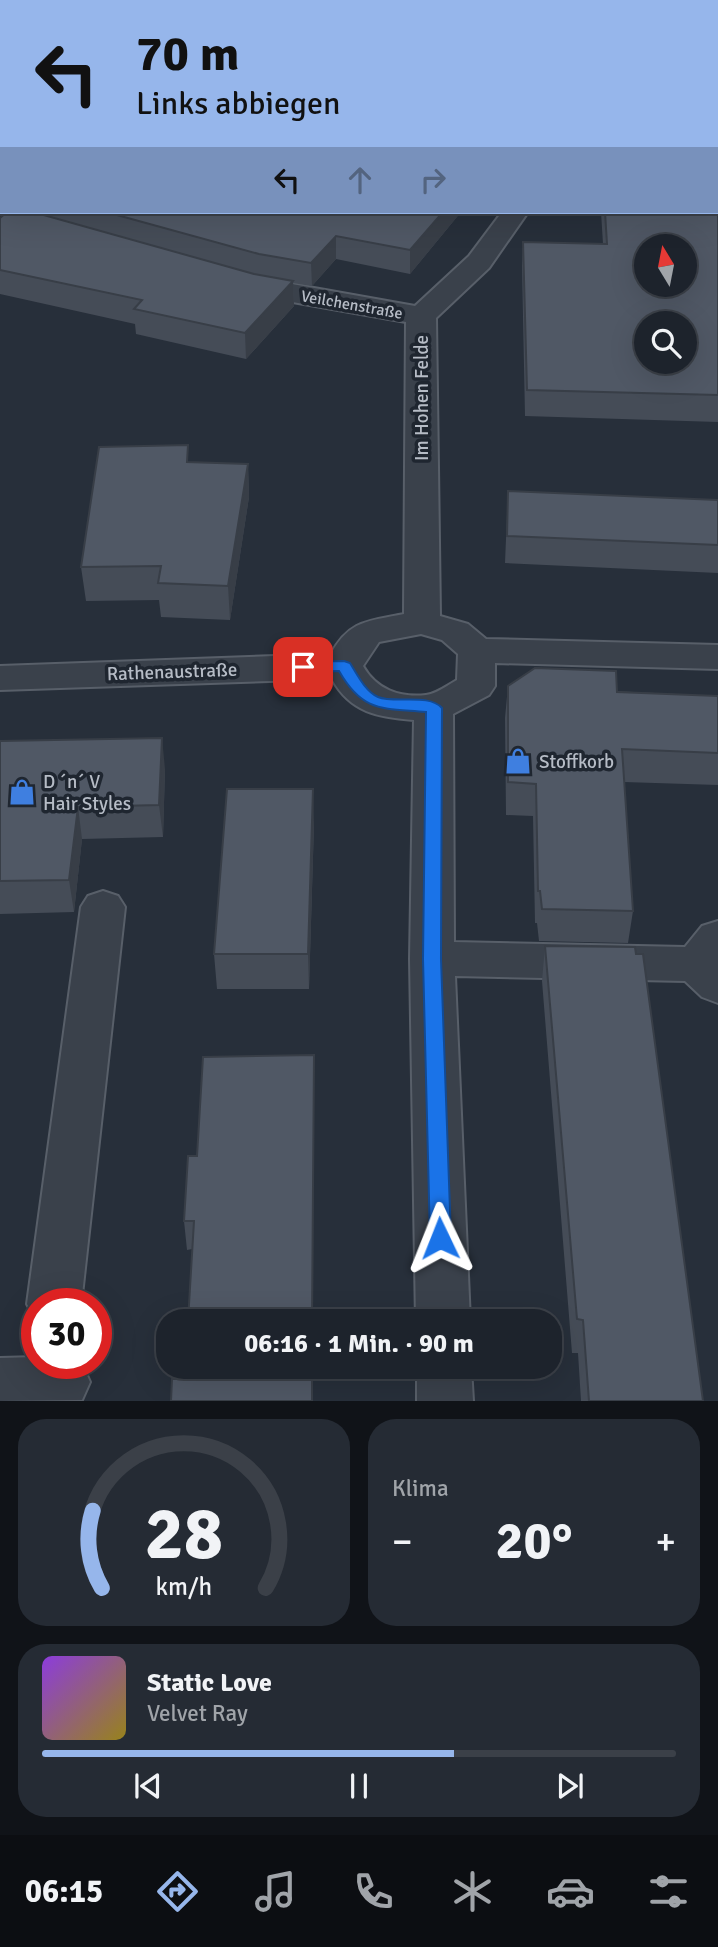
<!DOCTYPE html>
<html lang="de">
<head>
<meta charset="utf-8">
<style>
  body { margin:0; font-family:Signika,sans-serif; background:#252b34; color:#f1f3f6; height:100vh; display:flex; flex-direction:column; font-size:26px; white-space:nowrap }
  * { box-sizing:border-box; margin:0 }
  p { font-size:23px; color:#a0a4a9 }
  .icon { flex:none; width:38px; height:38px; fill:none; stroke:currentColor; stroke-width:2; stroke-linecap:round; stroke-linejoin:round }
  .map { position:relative; height:1401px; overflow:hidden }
  .drawer { display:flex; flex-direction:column; gap:18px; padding:18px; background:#101318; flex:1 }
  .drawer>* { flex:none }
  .guide { position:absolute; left:0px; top:0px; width:719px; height:214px; box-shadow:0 7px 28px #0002,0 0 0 2px #3b4048; background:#96b6eb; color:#111; overflow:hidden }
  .needle { width:46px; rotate:350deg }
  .tools { position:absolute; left:634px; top:234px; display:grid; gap:14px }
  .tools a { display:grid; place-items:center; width:63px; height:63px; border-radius:50%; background:#1d232c; box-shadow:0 7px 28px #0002,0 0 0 2px #3b4048; font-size:35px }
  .speed { position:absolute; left:21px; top:1288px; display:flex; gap:14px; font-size:35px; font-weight:700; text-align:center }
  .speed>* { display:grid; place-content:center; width:91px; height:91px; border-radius:50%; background:#1d232c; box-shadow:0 7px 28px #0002,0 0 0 2px #3b4048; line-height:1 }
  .speed .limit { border:10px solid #d22; background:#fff; color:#111 }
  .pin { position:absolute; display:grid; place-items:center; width:60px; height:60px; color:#fff; margin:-30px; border-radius:14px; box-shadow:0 4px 10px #0006 }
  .me { position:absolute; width:77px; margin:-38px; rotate:358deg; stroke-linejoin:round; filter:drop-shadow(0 0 5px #0008) }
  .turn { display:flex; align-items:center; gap:24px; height:147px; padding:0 21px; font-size:32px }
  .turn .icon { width:91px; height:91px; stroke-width:2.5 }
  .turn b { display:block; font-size:49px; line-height:60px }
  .lanes { display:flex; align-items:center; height:66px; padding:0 21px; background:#0003; justify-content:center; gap:35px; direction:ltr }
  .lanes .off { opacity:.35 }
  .big { font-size:52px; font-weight:700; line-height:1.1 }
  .drawer .card { flex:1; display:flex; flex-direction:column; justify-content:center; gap:10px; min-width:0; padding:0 24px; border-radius:28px; background:#252b34 }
  .drawer .dial { align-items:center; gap:0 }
  .dial svg { height:182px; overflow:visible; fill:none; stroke:#3b4048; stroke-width:7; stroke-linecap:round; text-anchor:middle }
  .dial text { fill:#f1f3f6; stroke:none }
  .song { display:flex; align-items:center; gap:21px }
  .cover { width:84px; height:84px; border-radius:10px; background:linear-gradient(135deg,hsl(270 70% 55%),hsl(50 70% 35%)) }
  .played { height:7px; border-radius:4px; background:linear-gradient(90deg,#96b6eb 65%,#3b4048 65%) }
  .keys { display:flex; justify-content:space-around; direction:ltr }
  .heat { display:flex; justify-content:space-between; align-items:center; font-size:38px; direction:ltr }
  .drawer .tiles { flex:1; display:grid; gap:18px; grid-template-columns:1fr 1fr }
  .card:last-child { grid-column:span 2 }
  .trip { position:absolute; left:156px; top:1309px; width:406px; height:70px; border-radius:28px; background:#1d232c; box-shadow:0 7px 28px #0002,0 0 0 2px #3b4048; font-weight:700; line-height:70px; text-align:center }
  .tabs { display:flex; height:112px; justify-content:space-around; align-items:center; background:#0c0e12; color:#a0a4a9 }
  .tabs .icon { width:49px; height:49px }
  .tabs .active { color:#96b6eb }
  .tabs b { font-size:32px; color:#f1f3f6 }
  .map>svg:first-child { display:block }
</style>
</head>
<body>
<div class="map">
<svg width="718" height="1401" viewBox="0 0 718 1401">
  <rect width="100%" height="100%" fill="#272f3a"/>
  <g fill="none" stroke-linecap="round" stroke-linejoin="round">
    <g stroke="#585f69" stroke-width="4">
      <path id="minor" d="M564 0H586V2H564Z
        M502 212H528L489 268 436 318 440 616 468 624 486 639 718 645V669L495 663V686L489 695 453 714 454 942 685 947 702 926 718 921V1003L702 997 685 981 455 976 470 1321H416L410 959 414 720C378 717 351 713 332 679L0 690V666L331 654C349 620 369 621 404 614L406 322 241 293 231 290 227 284 231 278 241 275 415 306 469 256ZM421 634 442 640 458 654 457 680C448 685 436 694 426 695 399 698 376 689 363 666L379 642Z
        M103 891 118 896 125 907 81 1304H37V1322L27 1304 81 907 88 896Z
        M37 1357V1363L82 1364 90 1382 82 1400 0 1401V1358Z
        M417 1367H471L473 1401H417Z"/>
    </g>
    <use href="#minor" fill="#3a414b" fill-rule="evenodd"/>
  </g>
  <path fill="#454c57" d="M0 0H529V2H2V140L0 141Z
    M718 74V422L525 416 522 266 523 242 603 244 601 212H718Z
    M36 212H461L410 274 336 259 312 286 293 283 294 306 246 359 136 334 135 324 0 294V218L37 213Z
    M189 462 248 464 249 497 230 620 161 617 159 600 86 601 81 567Z
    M508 491 718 500V573L505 563Z
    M508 686 718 696V785L624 782 633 911 628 943 539 941 537 923H535L533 816 506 815 505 718Z
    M0 741 165 769 163 837 82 839 74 912 0 914Z
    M314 824 309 989H217L214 954Z
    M545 946 636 954 703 1401H581L578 1353H572L542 981Z
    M314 1055V1084L192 1249 187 1250 184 1221 197 1156Z"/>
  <path fill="#383e47" d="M180 0H206V2H178Z
    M2 117V140L0 141V118Z
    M443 212H461L410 274V250Z
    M336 236V259L312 286 311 263Z
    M293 281 294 306 246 359 245 333Z
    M248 464 249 497 230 620 228 586Z
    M162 738 165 769 163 837 159 805Z
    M313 789 314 824 309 989 308 954Z
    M78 807 82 839 74 912 69 880Z
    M314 1055 313 1321H312Z
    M312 1367H313V1401H312Z"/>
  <path fill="#505865" stroke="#383e47" stroke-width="2" fill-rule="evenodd" d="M0 0H180L178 2H2V117L0 118Z
    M218 0H526V2H219Z
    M629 0H696L695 2H628Z
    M718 74V395L527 390 523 242 607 244 605 212H718ZM646 247H684V285H646ZM646 324H684V362H646Z
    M7 212H33L254 274 293 281 245 333 134 309 142 300 0 270V218Z
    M106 212H443L410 250 336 236 311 263 259 254Z
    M188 445 187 462 248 464 228 586 158 583 161 566 81 567 99 447Z
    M508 491 718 500V545L507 536Z
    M535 668 616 671 617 692 718 696V753L622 749 633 911 542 909 540 891H538L536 784 508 782V686Z
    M162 738 159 805 78 807 69 880 0 881V741Z
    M227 789H313L308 954H214Z
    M545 946 635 947 636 954H643L703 1401H589L583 1320 577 1319Z
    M314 1055 312 1321H188L194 1221H184L188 1156H197L203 1057Z
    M185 1367H312V1401H171L172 1379H184Z"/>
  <path fill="#1a73e8" stroke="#114b97" stroke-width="2" d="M344 661 350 663C357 674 365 691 378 697 395 704 429 693 442 708L441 959 451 1238 448 1244 440 1247 433 1244 430 1238 423 959 426 712C383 708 363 713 339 671L303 672 295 667 303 662Z"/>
  <defs>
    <g id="shop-bare" transform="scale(2.1)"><path d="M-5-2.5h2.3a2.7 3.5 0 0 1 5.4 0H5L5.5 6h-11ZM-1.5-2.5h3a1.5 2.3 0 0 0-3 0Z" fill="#3f7fe0" stroke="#1f2630" stroke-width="2.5" paint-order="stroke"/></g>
  </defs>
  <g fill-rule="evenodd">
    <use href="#shop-bare" x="518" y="761"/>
    <use href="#shop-bare" x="22" y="792"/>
  </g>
  <g text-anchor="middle" stroke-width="7" stroke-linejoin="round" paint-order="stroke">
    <g font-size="16" fill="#b6bcc6" stroke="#1f2630">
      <text transform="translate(352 304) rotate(10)" y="6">Veilchenstraße</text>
    </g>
    <g font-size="19" fill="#b6bcc6" stroke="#1f2630">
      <text transform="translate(421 398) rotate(-90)" y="7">Im Hohen Felde</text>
      <text transform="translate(172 671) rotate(-2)" y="7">Rathenaustraße</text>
    </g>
    <g font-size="19" fill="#b6bcc6" stroke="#1f2630" text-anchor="start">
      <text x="539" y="768">Stoffkorb</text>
      <text x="43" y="788">D ´n´ V<tspan x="43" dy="22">Hair Styles</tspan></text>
    </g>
  </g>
</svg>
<div class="tools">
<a><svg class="needle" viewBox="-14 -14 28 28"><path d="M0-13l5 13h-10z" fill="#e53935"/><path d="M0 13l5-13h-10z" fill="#a0a4a9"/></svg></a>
<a><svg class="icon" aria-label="search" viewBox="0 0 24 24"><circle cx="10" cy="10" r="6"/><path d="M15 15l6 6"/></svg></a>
</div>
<div class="speed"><div class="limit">30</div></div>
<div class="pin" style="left:303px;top:667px;background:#d93025"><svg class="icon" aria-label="arrive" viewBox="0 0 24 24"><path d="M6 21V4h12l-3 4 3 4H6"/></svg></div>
<svg class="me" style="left:440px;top:1238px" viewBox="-20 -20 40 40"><path d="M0-17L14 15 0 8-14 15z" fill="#1a73e8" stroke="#fff" stroke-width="4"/></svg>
<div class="trip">06:16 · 1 Min. · 90 m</div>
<div class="guide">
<div class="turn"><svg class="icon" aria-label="left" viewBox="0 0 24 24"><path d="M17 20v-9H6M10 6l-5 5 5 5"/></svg><div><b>70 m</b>Links abbiegen</div></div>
<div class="lanes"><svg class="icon" aria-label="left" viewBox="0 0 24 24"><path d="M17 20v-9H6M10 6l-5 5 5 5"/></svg><svg class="icon off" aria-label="ahead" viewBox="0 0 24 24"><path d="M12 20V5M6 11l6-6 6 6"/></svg><svg class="icon off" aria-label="right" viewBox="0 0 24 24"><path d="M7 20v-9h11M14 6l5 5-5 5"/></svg></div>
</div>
</div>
<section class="drawer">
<div class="tiles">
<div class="card dial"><svg viewBox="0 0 100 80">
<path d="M14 69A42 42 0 1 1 86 69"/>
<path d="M14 69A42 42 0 0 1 10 35" stroke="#96b6eb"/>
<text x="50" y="56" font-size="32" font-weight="700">28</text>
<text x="50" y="72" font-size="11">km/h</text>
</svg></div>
<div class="card"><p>Klima</p>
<div class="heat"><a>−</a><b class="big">20°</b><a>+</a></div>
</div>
<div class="card">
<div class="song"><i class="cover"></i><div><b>Static Love</b><p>Velvet Ray</p></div></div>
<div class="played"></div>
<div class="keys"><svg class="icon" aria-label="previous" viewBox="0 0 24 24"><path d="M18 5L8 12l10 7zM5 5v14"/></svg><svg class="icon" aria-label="pause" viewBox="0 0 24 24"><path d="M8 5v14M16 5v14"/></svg><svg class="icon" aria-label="next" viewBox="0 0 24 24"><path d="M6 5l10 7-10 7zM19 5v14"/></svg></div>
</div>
</div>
</section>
<nav class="tabs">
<b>06:15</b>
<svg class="icon active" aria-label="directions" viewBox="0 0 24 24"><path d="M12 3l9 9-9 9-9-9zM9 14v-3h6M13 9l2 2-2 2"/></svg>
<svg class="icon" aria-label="music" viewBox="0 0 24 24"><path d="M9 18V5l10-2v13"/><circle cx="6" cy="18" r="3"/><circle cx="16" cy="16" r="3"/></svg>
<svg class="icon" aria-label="phone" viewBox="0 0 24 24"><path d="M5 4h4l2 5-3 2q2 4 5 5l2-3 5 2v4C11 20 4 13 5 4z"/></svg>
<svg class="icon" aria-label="climate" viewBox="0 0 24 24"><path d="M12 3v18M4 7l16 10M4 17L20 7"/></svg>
<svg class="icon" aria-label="car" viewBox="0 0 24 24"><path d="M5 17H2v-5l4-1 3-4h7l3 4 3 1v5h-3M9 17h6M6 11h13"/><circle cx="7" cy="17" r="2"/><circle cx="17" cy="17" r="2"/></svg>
<svg class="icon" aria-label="filters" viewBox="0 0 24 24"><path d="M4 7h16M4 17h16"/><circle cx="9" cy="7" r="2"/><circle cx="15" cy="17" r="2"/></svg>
</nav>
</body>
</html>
